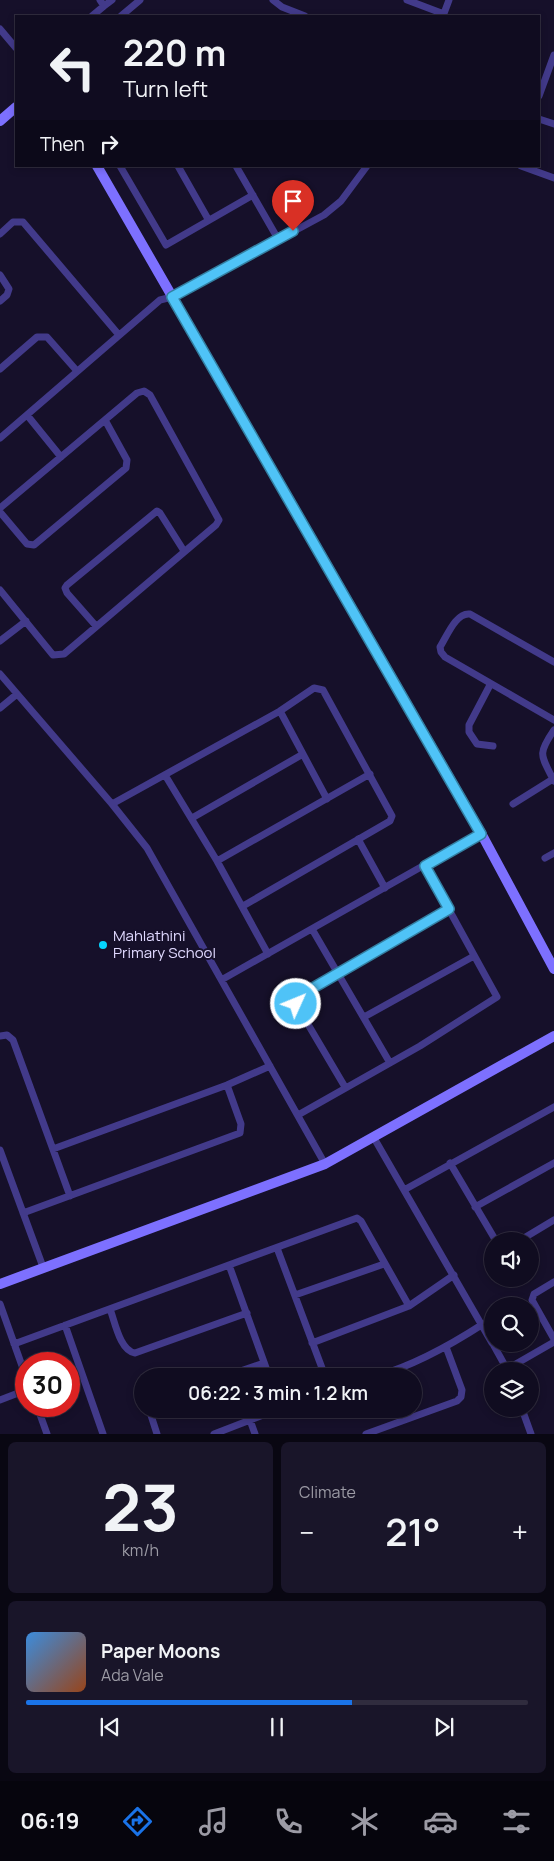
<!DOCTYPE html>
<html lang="en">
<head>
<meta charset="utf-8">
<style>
  body { margin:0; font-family:Manrope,sans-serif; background:#191529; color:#f1f3f6; height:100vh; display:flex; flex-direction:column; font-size:19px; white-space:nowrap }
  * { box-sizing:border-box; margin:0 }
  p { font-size:16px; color:#9c9ba5 }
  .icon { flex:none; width:28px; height:28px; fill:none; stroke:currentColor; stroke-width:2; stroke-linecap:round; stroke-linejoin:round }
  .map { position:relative; height:1434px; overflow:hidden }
  .details { display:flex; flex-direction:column; gap:8px; padding:8px; background:#090712; flex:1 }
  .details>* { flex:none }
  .hud { position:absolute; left:15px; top:15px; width:525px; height:152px; border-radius:0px; box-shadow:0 2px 8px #0003,0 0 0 1px #302c3e; background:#100c20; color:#f1f3f6; overflow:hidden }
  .tools { position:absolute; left:484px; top:1232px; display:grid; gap:10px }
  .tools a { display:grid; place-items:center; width:55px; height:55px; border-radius:50%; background:#100c20; box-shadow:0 2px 8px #0003,0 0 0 1px #302c3e; font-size:25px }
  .speed { position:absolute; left:15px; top:1352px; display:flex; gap:10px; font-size:25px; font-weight:700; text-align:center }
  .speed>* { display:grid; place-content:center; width:65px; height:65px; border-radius:50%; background:#100c20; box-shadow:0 2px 8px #0003,0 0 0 1px #302c3e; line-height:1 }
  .speed .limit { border:8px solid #d22; background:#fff; color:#111 }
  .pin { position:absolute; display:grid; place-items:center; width:42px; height:42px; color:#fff; margin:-51px -21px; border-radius:50% 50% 50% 0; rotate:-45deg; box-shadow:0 0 5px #0007 }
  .pin .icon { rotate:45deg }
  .me { position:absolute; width:55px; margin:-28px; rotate:46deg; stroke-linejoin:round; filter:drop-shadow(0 0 4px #0008) }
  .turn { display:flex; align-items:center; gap:18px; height:105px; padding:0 25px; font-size:22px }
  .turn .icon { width:65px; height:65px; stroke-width:2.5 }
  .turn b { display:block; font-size:35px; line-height:42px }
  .then { display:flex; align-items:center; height:48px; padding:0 25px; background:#0003; gap:10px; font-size:19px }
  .big { font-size:38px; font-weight:600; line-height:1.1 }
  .details .widget { flex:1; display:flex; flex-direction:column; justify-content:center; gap:8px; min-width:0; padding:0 18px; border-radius:8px; background:#191529 }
  .details .dial { align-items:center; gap:0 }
  .dial b { font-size:65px; line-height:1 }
  .song { display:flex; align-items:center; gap:15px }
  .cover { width:60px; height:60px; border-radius:8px; background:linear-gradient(135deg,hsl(210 70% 55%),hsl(20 70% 35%)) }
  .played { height:5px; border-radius:2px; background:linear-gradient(90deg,#1a73e8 65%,#302c3e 65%) }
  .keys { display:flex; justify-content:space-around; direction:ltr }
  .heat { display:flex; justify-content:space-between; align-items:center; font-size:28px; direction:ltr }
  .details .tiles { flex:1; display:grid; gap:8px; grid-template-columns:1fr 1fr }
  .widget:last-child { grid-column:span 2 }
  .trip { position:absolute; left:134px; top:1368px; width:288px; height:50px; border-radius:25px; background:#100c20; box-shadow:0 2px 8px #0003,0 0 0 1px #302c3e; font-weight:600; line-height:50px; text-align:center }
  .dock { display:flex; height:80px; justify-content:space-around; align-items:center; background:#06050d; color:#9c9ba5 }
  .dock .icon { width:35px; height:35px }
  .dock .current { color:#1a73e8 }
  .dock b { font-size:22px; color:#f1f3f6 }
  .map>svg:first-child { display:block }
</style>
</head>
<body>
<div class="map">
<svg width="554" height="1434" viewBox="0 0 554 1434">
  <rect width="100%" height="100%" fill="#16102a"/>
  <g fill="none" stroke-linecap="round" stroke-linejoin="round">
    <path stroke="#423a8a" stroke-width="7" d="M273 0 282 7 305 16
      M407 0 444 14
      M104 6 112 0
      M92 16 104 6 100 0
      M121 16 140 0
      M443 16 449 0
      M0 29 16 48
      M539 96 554 55
      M539 119 554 124
      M120 166 166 245 253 195
      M178 166 208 219
      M236 166 278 239
      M521 166 554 178
      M0 234 13 222H23L119 335
      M0 275 9 289 7 295 0 301
      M0 369 37 337H47L77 371
      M27 415 61 457
      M0 438 160 300 172 297 324 215 341 201 367 166
      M0 508 137 393 144 391 150 395 219 520 216 525 64 654 53 655 0 590
      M0 512 27 544 34 545 126 468 127 460 105 420
      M96 626 67 593 65 588 67 585 157 511 160 513 184 551
      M0 641 26 621
      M554 662 470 614C456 612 447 636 440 647L441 652 445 657 554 720
      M0 674 112 804 147 848 325 1164
      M490 685 469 725V732L477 744 493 746
      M0 708 17 694
      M280 711 327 799
      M554 730C537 755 541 755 554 781
      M165 775 217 861 268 954
      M112 804 280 711 314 688 323 690 392 816 390 821 243 906
      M513 804 553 779
      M192 818 303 754
      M358 839 385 888
      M545 858 554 853
      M217 861 370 774
      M312 929 390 1063
      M223 979 481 833
      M364 1017 474 956
      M0 1036 7 1035 13 1040 70 1196
      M345 1087 296 1004V1000L338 973 449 909
      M298 1115 420 1046 497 997 425 866
      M374 1138 492 1343
      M53 1149 227 1085 270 1066
      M0 1150 43 1267
      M450 1163 496 1241
      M404 1190 554 1107
      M475 1207 554 1163
      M23 1213 240 1133 241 1124 227 1085
      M519 1241 554 1220
      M277 1248 325 1376
      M229 1265 269 1376
      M554 1282 534 1294 532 1300 554 1339
      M295 1295 384 1264
      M0 1304 26 1377
      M110 1309C115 1322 120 1351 135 1353L247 1313
      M65 1325 103 1434
      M312 1343 409 1306 454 1275
      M14 1344 357 1218 361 1221 409 1306
      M493 1344 508 1371
      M507 1369 554 1342
      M226 1376 264 1363
      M377 1376C415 1365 449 1346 483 1324
      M0 1400 26 1390
      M37 1406 47 1434
      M149 1409 157 1434
      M522 1409 531 1434
      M250 1420 255 1434
      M214 1434 279 1409
      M366 1434 457 1401 461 1397 462 1390 446 1347"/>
    <path stroke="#7d70ff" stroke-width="10" d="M0 121 16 107
      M97 166 481 833 554 969
      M0 1284 325 1164 554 1036"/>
  </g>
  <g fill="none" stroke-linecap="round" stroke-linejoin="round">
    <g stroke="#337fa1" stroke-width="12">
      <path id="route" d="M293 231 172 297 481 834 425 866 449 909 299 996 296 1004"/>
    </g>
    <use href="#route" stroke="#4fc3f7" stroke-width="9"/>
  </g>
  <circle fill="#05d5ff" stroke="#16102a" stroke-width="2" cx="103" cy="945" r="5"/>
  <g text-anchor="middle" stroke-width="4" stroke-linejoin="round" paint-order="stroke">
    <g font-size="15" fill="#e0d9ff" stroke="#16102a" text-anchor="start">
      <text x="113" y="941">Mahlathini<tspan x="113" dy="17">Primary School</tspan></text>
    </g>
  </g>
</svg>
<div class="tools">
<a><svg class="icon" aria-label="sound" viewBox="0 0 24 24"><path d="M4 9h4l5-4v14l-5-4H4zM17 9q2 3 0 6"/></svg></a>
<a><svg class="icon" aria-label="search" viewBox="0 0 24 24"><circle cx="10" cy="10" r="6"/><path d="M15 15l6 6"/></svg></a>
<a><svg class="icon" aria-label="layers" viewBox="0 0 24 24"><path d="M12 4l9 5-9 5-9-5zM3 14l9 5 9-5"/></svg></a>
</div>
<div class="speed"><div class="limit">30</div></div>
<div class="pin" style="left:293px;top:231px;background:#d93025"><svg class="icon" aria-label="arrive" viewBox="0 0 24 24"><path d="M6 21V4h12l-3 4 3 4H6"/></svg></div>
<svg class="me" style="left:296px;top:1004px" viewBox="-20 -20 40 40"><circle r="17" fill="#4fc3f7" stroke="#fff" stroke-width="3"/><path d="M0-11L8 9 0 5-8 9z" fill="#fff"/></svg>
<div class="trip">06:22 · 3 min · 1.2 km</div>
<div class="hud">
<div class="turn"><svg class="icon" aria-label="left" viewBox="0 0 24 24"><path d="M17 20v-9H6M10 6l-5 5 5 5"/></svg><div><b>220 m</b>Turn left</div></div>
<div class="then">Then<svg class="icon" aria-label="right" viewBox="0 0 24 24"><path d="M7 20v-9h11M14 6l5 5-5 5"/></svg></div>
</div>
</div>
<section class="details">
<div class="tiles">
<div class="widget dial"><b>23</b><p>km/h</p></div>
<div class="widget"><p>Climate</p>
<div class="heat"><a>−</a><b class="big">21°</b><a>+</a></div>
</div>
<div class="widget">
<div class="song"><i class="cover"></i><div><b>Paper Moons</b><p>Ada Vale</p></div></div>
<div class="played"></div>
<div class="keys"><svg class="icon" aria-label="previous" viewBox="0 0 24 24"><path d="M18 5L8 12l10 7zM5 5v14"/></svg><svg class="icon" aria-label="pause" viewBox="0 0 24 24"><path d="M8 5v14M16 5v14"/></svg><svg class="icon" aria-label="next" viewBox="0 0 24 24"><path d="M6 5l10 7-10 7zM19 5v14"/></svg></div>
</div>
</div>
</section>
<nav class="dock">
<b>06:19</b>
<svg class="icon current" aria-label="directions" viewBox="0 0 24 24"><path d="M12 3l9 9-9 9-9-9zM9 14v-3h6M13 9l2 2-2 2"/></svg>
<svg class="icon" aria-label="music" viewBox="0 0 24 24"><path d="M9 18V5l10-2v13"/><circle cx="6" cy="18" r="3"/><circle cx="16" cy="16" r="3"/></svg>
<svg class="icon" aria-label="phone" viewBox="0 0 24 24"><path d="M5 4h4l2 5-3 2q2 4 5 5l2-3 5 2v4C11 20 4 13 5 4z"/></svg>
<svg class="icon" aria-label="climate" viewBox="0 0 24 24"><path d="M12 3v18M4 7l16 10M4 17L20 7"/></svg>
<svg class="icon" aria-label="car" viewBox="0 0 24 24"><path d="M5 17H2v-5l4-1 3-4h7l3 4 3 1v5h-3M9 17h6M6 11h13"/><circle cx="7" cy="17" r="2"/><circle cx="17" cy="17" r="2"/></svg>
<svg class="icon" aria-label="filters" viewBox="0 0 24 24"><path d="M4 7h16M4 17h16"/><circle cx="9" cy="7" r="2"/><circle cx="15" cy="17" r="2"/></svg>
</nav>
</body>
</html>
